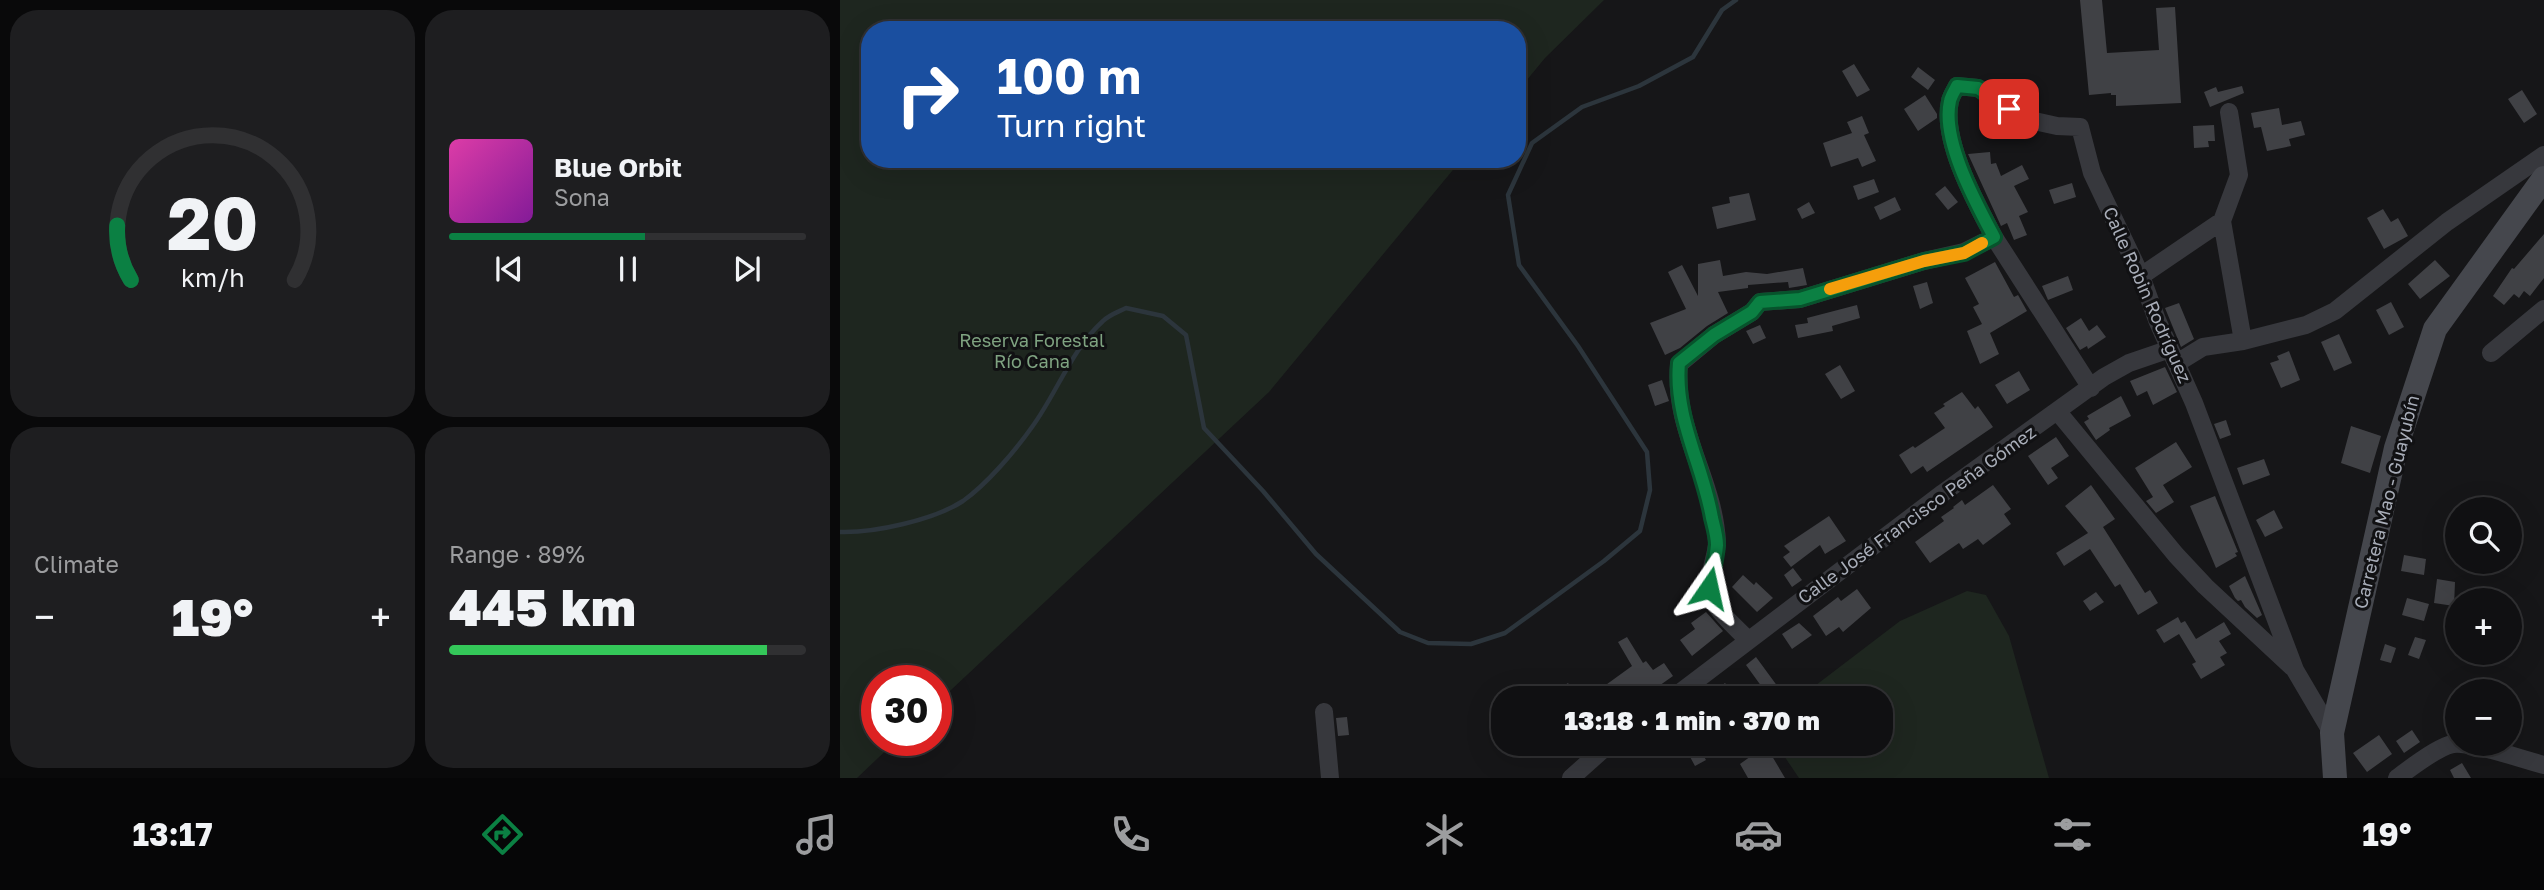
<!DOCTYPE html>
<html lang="en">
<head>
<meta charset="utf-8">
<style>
  body { margin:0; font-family:"Golos Text",sans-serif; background:#1e1e20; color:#f1f3f6; height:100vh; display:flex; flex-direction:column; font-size:26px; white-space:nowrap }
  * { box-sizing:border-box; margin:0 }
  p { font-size:23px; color:#9c9d9f }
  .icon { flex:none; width:38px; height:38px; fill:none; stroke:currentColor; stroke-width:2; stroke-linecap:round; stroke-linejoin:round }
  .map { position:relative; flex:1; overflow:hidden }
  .panel { display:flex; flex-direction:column; gap:10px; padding:10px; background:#09090a; width:840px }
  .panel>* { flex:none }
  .guide { position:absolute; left:21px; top:21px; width:665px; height:147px; border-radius:28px; box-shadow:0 7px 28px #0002,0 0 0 2px #303032; background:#1a4fa0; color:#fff; overflow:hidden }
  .tools { position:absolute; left:1605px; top:497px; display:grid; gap:14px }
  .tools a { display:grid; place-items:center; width:77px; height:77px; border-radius:50%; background:#101012; box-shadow:0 7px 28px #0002,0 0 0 2px #303032; font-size:35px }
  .speed { position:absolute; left:21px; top:665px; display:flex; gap:14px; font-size:35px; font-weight:700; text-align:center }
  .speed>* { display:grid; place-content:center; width:91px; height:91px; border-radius:50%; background:#101012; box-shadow:0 7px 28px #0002,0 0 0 2px #303032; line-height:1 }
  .speed .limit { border:10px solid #d22; background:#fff; color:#111 }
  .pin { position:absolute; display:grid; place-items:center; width:60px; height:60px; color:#fff; margin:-30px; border-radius:14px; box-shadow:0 4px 10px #0006 }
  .me { position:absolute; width:77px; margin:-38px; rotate:11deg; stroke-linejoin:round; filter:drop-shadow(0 0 5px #0008) }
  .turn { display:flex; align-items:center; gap:24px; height:147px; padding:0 21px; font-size:32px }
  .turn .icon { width:91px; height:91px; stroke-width:2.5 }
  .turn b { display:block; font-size:49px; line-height:60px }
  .big { font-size:52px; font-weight:800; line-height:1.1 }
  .panel .card { flex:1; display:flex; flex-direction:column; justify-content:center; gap:10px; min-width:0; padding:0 24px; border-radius:28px; background:#1e1e20 }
  .panel .dial { align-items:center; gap:0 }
  .dial svg { height:182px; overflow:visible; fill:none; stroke:#303032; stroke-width:7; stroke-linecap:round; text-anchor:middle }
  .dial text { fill:#f1f3f6; stroke:none }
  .song { display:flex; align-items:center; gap:21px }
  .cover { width:84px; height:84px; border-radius:10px; background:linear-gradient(135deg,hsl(320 70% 55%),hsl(290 70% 35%)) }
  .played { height:7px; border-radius:4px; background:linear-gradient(90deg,#0b8043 55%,#303032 55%) }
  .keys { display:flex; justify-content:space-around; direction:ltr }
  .heat { display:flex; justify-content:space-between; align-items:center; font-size:38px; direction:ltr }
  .charge { height:10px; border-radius:5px; background:linear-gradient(90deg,#34c759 89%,#303032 0) }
  .panel .tiles { flex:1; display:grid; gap:10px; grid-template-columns:repeat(2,1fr) }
  .trip { position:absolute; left:651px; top:686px; width:402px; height:70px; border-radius:28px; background:#101012; box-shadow:0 7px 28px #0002,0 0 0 2px #303032; font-weight:800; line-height:70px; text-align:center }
  .tabs { display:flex; height:112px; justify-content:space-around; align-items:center; background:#060607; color:#9c9d9f }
  .tabs .icon { width:49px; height:49px }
  .tabs .on { color:#0b8043 }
  .tabs b { font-size:32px; color:#f1f3f6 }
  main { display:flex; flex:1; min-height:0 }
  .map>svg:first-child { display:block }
</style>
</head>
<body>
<main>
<section class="panel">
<div class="tiles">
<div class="card dial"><svg viewBox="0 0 100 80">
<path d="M14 69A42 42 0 1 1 86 69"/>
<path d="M14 69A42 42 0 0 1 8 45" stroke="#0b8043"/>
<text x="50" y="56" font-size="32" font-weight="700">20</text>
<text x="50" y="72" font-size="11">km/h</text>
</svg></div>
<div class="card">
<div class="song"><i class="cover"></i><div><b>Blue Orbit</b><p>Sona</p></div></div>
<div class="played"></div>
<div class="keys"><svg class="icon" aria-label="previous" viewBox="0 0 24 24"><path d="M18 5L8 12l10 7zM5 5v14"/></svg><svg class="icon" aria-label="pause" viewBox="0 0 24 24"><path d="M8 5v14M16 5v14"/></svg><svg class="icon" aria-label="next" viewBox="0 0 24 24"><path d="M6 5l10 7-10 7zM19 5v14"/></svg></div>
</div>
<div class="card"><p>Climate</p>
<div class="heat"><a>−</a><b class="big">19°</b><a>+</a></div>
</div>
<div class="card"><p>Range · 89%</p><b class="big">445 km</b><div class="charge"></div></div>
</div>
</section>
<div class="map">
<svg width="1704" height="778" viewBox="0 0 1704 778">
  <rect width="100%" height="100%" fill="#161618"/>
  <path fill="#1e261f" d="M0 0H764L705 58 677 92V30H30V159H622L429 392 96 704V681H37V740H57L17 778H0Z
    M1127 591 1146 595 1169 636 1209 778H959L936 744H1041V698H959L1060 621Z"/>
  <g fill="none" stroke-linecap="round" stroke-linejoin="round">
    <path stroke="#2c353c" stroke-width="4.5" d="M0 532C34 533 94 520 123 501 147 484 175 451 192 427 217 393 231 350 263 321 269 315 278 312 286 308L323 316 346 335 364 428 423 491 476 554 560 632 588 643 631 644 665 633 764 561 800 531 810 490 807 452 738 346 679 265 668 195 692 143 742 107 799 86 853 57 882 10 896 0"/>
  </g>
  <path fill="#404145" d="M1240 0H1262L1267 53 1319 50 1316 8 1335 7 1341 103 1276 106V95H1271V93L1249 95Z
    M1014 64 1030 90 1017 97 1002 71Z
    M1078 67 1095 80 1088 90 1071 77Z
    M1402 86 1404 93 1370 107 1364 92 1376 87 1378 92Z
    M1682 90 1697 114 1684 123 1668 99Z
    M1085 95 1097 114V118L1078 131 1064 109Z
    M1439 108 1442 125 1461 121 1465 135 1449 139 1451 146 1427 151 1421 127 1414 128 1411 113Z
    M1022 116 1029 133 1024 135 1036 161 1022 167 1018 158 991 167 983 143 1012 133 1007 122Z
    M1374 125 1375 141H1368L1369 147 1354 148 1353 126Z
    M1150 152 1151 164 1156 163 1161 176 1182 165 1189 179 1174 186 1188 212 1179 216 1187 235 1174 240 1167 223 1161 226 1128 154Z
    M1034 179 1039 192 1018 200 1013 186Z
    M1232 183 1236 197 1214 204 1209 190Z
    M1105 186 1118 202 1108 210 1095 194Z
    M909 193 916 220 877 229 872 207 890 203 889 197Z
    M1055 197 1061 210 1040 220 1034 207Z
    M969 202 975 213 962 219 957 209Z
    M1543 209 1551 222 1558 218 1568 236 1544 249 1527 218Z
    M1704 234V278L1690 296 1684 291 1679 298 1674 294 1664 305 1653 296 1672 268 1674 269Z
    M880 260 883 276 906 272 927 274 963 268 967 285 949 288 948 282 908 285V288L878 292 888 313 867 326 840 348 825 355 810 323 846 309 828 272 842 265 858 296V264Z
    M1595 260 1610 276 1580 299 1568 284Z
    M1155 262 1174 297 1178 295 1187 311 1150 333 1159 354 1140 364 1127 331 1142 324 1133 307 1139 304 1125 278Z
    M1228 276 1233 290 1208 300 1202 286Z
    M1087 282 1093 303 1080 309 1073 286Z
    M1551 302 1564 327 1549 335 1536 310Z
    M1339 303 1354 339 1341 347 1325 308Z
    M1017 305 1020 318 992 326 993 331 958 338 955 325 968 323 967 318Z
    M1241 318 1249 331 1257 325 1266 337 1248 349 1247 346 1240 350 1226 328Z
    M920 325 926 338 913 344 906 331Z
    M1499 334 1512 363 1494 371 1481 342Z
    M1449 351 1460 380 1441 388 1430 363 1439 360 1437 356Z
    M1000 365 1015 391 1001 399 985 374Z
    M1325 367 1337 392 1313 405 1307 391 1297 396 1290 381Z
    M1179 371 1190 390 1167 404 1155 385Z
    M822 380 829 401 815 406 808 385Z
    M1122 392 1135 409 1138 406 1153 427 1087 472 1083 466 1071 474 1059 455 1073 446 1075 448 1105 428 1094 413 1105 406 1103 404Z
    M1281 396 1291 416 1269 428 1270 430 1256 440 1244 422 1249 419 1247 416Z
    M1386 420 1391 435 1380 439 1374 424Z
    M1511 426 1541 436 1530 473 1501 463Z
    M1216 437 1229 456 1211 468 1218 478 1208 485 1188 456Z
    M1336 442 1352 467 1323 485 1334 502 1316 513 1306 501 1313 497 1295 468Z
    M1424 459 1430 475 1403 485 1397 468Z
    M1153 485 1171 509 1164 514 1171 524 1143 545 1138 539 1123 549 1119 543 1090 563 1075 542 1104 521 1101 517 1114 508 1113 507 1122 500 1125 505Z
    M1251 485 1275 519 1263 527 1305 593 1310 590 1318 603 1298 615 1280 584 1275 587 1250 549 1224 566 1216 553 1248 533 1225 506Z
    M1375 496 1398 552 1395 553 1397 556 1376 568 1350 506Z
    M1434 510 1443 528 1425 537 1416 520Z
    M989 516 1006 541 985 554 980 545 951 567 943 557 950 552 944 546Z
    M1564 555 1586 559 1584 575 1561 571Z
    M953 568 962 580 952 587 944 575Z
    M903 575 914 585 916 582 933 598 917 612 892 587Z
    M1405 576 1422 615 1417 618 1405 607 1401 600 1398 601 1395 598 1389 586Z
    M1597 579 1615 582 1614 606 1594 603Z
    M1017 589 1031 608 1003 632 999 627 986 636 973 616 998 597 1001 601Z
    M1256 592 1264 602 1250 611 1243 601Z
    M1567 598 1589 604 1584 621 1562 615Z
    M866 612 883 631 852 656 840 640 855 629 851 623Z
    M1338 617 1341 623 1345 621 1356 639 1384 622 1391 634 1379 641 1387 653 1380 657 1385 665 1361 679 1352 664 1356 662 1339 634 1324 643 1316 630Z
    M959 623 972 635 952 649 942 634Z
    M787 637 803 663 806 661 813 670 824 663 833 676 809 693 812 698H771L763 687 792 666 778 642Z
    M1575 637 1586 640 1579 659 1568 655Z
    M1545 644 1556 648 1551 663 1540 660Z
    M916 657 938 687 927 694 906 665Z
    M728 683 735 693 727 698H722L717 690Z
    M885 683 897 698H866Z
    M507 717 509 735 498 736 496 718Z
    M1572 730 1580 742 1564 753 1556 741Z
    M1539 735 1552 754 1527 772 1513 753Z
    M843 744H857L866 760 855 766Z
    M925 746 932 756 945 778H908L900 764Z
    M1622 763 1631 778H1614L1610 770Z"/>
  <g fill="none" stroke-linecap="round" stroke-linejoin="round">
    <path stroke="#37383d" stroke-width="18" d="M1389 112 1399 175 1382 221 1403 341
      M1154 237C1136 203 1101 140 1110 101 1111 96 1115 90 1117 86L1138 88 1185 119 1217 126 1240 127 1252 173 1301 276 1317 320 1354 403 1455 670 1492 733
      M1301 276 1382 221
      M1651 353 1704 309
      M1337 363 1363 347 1403 341 1466 325 1495 311 1607 222 1704 155
      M1218 412 1336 555 1365 586 1452 667
      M908 640C896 627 873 609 869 590 867 575 877 557 877 542 874 479 833 430 839 364L874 335 912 312 920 302 960 299 1084 261 1124 252 1154 237 1251 388
      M833 698 1103 493 1264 377 1289 363 1330 349
      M484 712 490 778
      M731 778 769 744
      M1557 778C1569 769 1599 746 1613 744 1632 741 1683 760 1704 765"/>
    <path stroke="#45474d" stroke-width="24" d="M1495 778 1492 733 1556 448 1595 329 1704 178"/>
  </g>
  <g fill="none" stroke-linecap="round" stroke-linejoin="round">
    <g stroke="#07532c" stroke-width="18">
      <path id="route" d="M869 588C872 574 876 559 877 545 877 536 874 526 872 518 863 465 834 418 839 363L874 335 912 312 920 302 960 299 1084 261 1124 253 1154 237C1136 203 1101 140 1110 101 1111 96 1115 90 1117 86L1138 88 1169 109"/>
    </g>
    <use href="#route" stroke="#0b8043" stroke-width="12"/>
    <path stroke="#f59e0b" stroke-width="12" d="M990 289 1084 261 1124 253 1142 243"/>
  </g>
  <g text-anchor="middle" stroke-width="6" stroke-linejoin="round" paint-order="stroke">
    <g font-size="18" fill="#a8adb8" stroke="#111113">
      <text transform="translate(1307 295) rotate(66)" y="6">Calle Robin Rodríguez</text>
      <text transform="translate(1547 502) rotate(-76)" y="6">Carretera Mao - Guayubín</text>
      <text transform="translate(1077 515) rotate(-36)" y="6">Calle José Francisco Peña Gómez</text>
    </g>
    <g font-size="18" fill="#7fa381" stroke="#111113">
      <text x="192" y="347">Reserva Forestal<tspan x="192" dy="21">Río Cana</tspan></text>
    </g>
  </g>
</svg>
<div class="tools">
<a><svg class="icon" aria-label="search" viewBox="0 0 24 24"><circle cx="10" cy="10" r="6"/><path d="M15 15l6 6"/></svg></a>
<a>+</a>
<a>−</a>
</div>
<div class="speed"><div class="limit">30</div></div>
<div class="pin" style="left:1169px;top:109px;background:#d93025"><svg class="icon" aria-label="arrive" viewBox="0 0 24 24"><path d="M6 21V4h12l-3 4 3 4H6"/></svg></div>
<svg class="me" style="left:869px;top:588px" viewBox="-20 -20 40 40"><path d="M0-17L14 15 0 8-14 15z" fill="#0b8043" stroke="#fff" stroke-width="4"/></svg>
<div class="trip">13:18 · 1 min · 370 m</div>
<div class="guide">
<div class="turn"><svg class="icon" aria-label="right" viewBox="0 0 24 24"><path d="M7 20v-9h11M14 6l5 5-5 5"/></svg><div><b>100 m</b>Turn right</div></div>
</div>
</div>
</main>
<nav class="tabs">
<b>13:17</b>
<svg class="icon on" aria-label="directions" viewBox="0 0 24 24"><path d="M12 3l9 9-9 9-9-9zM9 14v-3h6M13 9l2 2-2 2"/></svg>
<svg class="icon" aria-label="music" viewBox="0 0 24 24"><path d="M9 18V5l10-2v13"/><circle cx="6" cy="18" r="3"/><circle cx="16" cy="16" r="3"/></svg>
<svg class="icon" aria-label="phone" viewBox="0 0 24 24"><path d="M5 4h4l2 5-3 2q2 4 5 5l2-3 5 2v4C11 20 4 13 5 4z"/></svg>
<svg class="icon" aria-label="climate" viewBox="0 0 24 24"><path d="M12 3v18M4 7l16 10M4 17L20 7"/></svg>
<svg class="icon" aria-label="car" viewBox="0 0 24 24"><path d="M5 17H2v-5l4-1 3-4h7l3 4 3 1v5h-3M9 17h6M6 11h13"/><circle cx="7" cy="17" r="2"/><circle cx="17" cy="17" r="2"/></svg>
<svg class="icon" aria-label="filters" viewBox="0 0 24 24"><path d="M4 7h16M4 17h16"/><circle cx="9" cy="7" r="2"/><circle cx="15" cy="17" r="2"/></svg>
<b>19°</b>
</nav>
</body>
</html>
